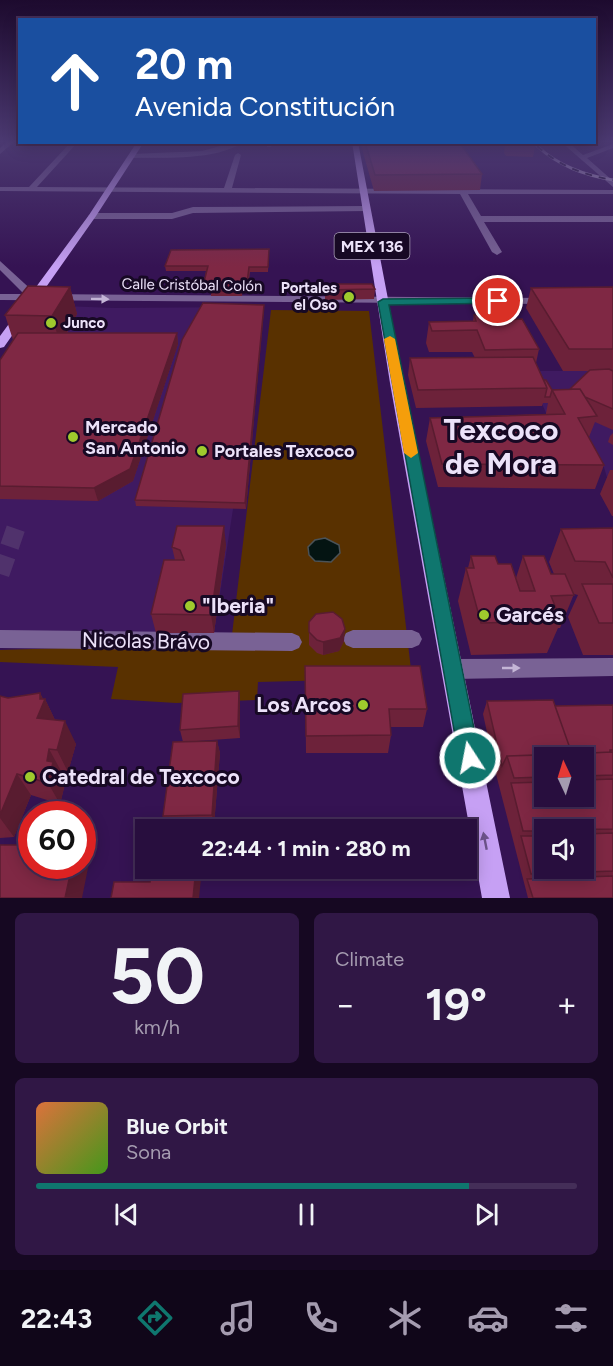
<!DOCTYPE html>
<html lang="en">
<head>
<meta charset="utf-8">
<style>
  body { margin:0; font-family:Figtree,sans-serif; background:#301745; color:#f1f3f6; height:100vh; display:flex; flex-direction:column; font-size:22px; white-space:nowrap }
  * { box-sizing:border-box; margin:0 }
  p { font-size:20px; color:#a59cb0 }
  .icon { flex:none; width:33px; height:33px; fill:none; stroke:currentColor; stroke-width:2; stroke-linecap:round; stroke-linejoin:round }
  .map { position:relative; height:898px; overflow:hidden }
  .details { display:flex; flex-direction:column; gap:15px; padding:15px; background:#160822; flex:1 }
  .details>* { flex:none }
  .top-card { position:absolute; left:18px; top:18px; width:578px; height:126px; border-radius:0px; box-shadow:0 3px 15px #0003,0 0 0 2px #442e58; background:#1a4fa0; color:#fff; overflow:hidden }
  .needle { width:39px; rotate:356deg }
  .controls { position:absolute; left:534px; top:747px; display:grid; gap:12px }
  .controls a { display:grid; place-items:center; width:60px; height:60px; border-radius:0px; background:#280e3e; box-shadow:0 3px 15px #0003,0 0 0 2px #442e58; font-size:30px }
  .speed { position:absolute; left:18px; top:801px; display:flex; gap:12px; font-size:30px; font-weight:700; text-align:center }
  .speed>* { display:grid; place-content:center; width:78px; height:78px; border-radius:50%; background:#280e3e; box-shadow:0 3px 15px #0003,0 0 0 2px #442e58; line-height:1 }
  .speed .limit { border:9px solid #d22; background:#fff; color:#111 }
  .pin { position:absolute; display:grid; place-items:center; width:51px; height:51px; color:#fff; margin:-26px; border:3px solid #fff; border-radius:50%; box-shadow:0 2px 6px #0007 }
  .me { position:absolute; width:66px; margin:-33px; rotate:349deg; stroke-linejoin:round; filter:drop-shadow(0 0 4px #0008) }
  .turn { display:flex; align-items:center; gap:21px; height:126px; padding:0 18px; font-size:27px }
  .turn .icon { width:78px; height:78px; stroke-width:2.5 }
  .turn b { display:block; font-size:42px; line-height:51px }
  .big { font-size:45px; font-weight:700; line-height:1.1 }
  .details .tile { flex:1; display:flex; flex-direction:column; justify-content:center; gap:9px; min-width:0; padding:0 21px; border-radius:9px; background:#301745 }
  .details .dial { align-items:center; gap:0 }
  .dial b { font-size:78px; line-height:1 }
  .song { display:flex; align-items:center; gap:18px }
  .cover { width:72px; height:72px; border-radius:9px; background:linear-gradient(135deg,hsl(20 70% 55%),hsl(100 70% 35%)) }
  .played { height:6px; border-radius:3px; background:linear-gradient(90deg,#0f766e 80%,#442e58 80%) }
  .keys { display:flex; justify-content:space-around; direction:ltr }
  .heat { display:flex; justify-content:space-between; align-items:center; font-size:33px; direction:ltr }
  .details .tiles { flex:1; display:grid; gap:15px; grid-template-columns:1fr 1fr }
  .tile:last-child { grid-column:span 2 }
  .trip { position:absolute; left:135px; top:819px; width:342px; height:60px; border-radius:0px; background:#280e3e; box-shadow:0 3px 15px #0003,0 0 0 2px #442e58; font-weight:700; line-height:60px; text-align:center }
  .tab-bar { display:flex; height:96px; justify-content:space-around; align-items:center; background:#100619; color:#a59cb0 }
  .tab-bar .icon { width:42px; height:42px }
  .tab-bar .active { color:#0f766e }
  .tab-bar b { font-size:27px; color:#f1f3f6 }
  .map>svg:first-child { display:block }
</style>
</head>
<body>
<div class="map">
<svg width="613" height="898" viewBox="0 0 613 898">
  <rect width="100%" height="100%" fill="#351353"/>
  <path fill="#3f1a61" d="M40 305 113 308 264 307 214 633 0 631V371Z
    M528 371H613V491H611L603 464 546 413Z"/>
  <path fill="#593100" d="M271 310 369 311 412 678 258 682 257 700 176 703 111 699 118 667 0 662V650L231 643Z"/>
  <path fill="#041412" stroke="#4a5257" stroke-width="1.5" d="M325 538 339 545 340 553 331 562 315 561 309 555 308 547 315 540Z"/>
  <g fill="none" stroke-linecap="round" stroke-linejoin="round">
    <path stroke="#50326c" stroke-width="19" stroke-dasharray="19 10" stroke-linecap="butt" d="M0 574 17 525"/>
    <path fill="#796295" fill-rule="evenodd" d="M8 141H15L0 154V148Z
      M71 142H78L37 187 224 188 235 155 238 153 241 155 232 188 613 190V194H468L481 216H613V222H484L502 252 497 255 492 252 460 194 0 191V187H29Z
      M235 142H245C212 161 169 157 132 158L129 156 132 154 202 151Z
      M267 142H273L271 147H267Z
      M561 142H568L583 155 613 144V148L587 158 613 181V187Z
      M365 206 368 207V211L193 213 172 219H92L88 216 92 213H172L193 207Z
      M0 261 36 294 547 298 552 301 547 304 0 300V294H24L0 270Z
      M0 630 292 633 299 636 302 642 299 648 292 651 0 648Z
      M353 630H412L419 633 422 639 419 645 412 648H353L346 645 343 639 346 633Z
      M613 658V676L453 679 446 676 442 669 446 662 453 659Z"/>
    <path fill="#c6a0f4" fill-rule="evenodd" d="M137 142H144L96 216 4 347 0 348V336L89 215Z
      M352 142H358L404 383 510 898H482L390 383Z"/>
    <g stroke="#bcacce" stroke-width="3">
      <path id="rail" d="M537 146C559 166 584 175 613 180"/>
    </g>
    <use href="#rail" stroke="#170924" stroke-width="2" stroke-dasharray="7" stroke-linecap="butt"/>
  </g>
  <path fill="#6d223a" fill-rule="evenodd" d="M360 142H459L482 174 480 190 374 191Z
    M505 142H536L533 157 506 156 504 153Z
    M269 249 268 272H250L248 288H243L242 296H211V289L204 288V282L206 271H166L165 266Z
    M325 284 375 289 374 299 325 300Z
    M70 287 77 314 67 333H177L178 344 133 481 98 501 0 499V360L13 340 5 315Z
    M613 287V430L595 422 589 437 604 465 595 489 438 487 426 441 430 418 546 414V413L548 403H543L542 406 416 408 408 375 410 358H475L472 352H429L426 343 429 322 473 321 474 315 505 320 539 349 536 363 544 380 552 390 570 389 589 371H563L526 308 531 288Z
    M264 305 246 509 136 506 135 500Z
    M613 433V445L608 442 610 436Z
    M610 470H613V516H612L600 494Z
    M613 528V655H583L568 617 578 595 574 594 560 628H558L547 653 471 655 458 601 466 568H468L471 556 498 564 516 578 523 556 551 574H554L549 562 561 529Z
    M226 545 214 633H156L151 614 175 560 172 547Z
    M309 622 344 641 339 651 323 655 317 653 309 645Z
    M305 666 427 709 423 727H391V735L388 753H306Z
    M239 691 240 703V738L183 742 180 730Z
    M40 693 43 699H45L55 720 76 744 68 772 61 771 60 776 65 784 60 804 31 795 14 837 0 838V696L8 698Z
    M487 701 555 706 613 705V898H528L497 778 483 714ZM544 758H584V796H544ZM544 830H584V868H544Z
    M217 741 220 753 214 825 167 827 163 816Z"/>
  <path fill="#591c30" d="M70 287 77 314 60 344 52 316Z
    M264 305V310L246 509 245 503Z
    M177 333 178 344 133 481 98 501 94 488Z
    M224 526 226 545 214 633 211 615Z
    M345 629 344 641 339 651 323 655V642Z
    M239 691 240 703V738L238 726Z
    M40 693 44 701 45 699 56 722 37 718Z
    M65 721 76 744 68 772 57 750Z
    M217 741 220 753 214 825 212 815Z
    M49 749 61 771 60 776 65 784 60 804 48 783 47 761Z
    M17 774 31 795 14 837 0 818V815Z
    M82 853 89 863 82 898H65L72 866H82Z
    M196 868H202L199 898H193Z"/>
  <path fill="#7f2844" stroke="#591c30" stroke-width="1.5" d="M365 142H459L482 174 375 175Z
    M269 249 268 267H249L247 283H243L242 291H211L212 283 204 282 208 266H165L171 250Z
    M325 284H372L375 289 325 290Z
    M28 286 70 287 52 316 5 315Z
    M613 287V349H569L531 288Z
    M203 303 264 305 245 503 135 500 182 340Z
    M502 314 505 320 522 319 539 349 485 350 477 330 432 331 429 322 476 321 474 315Z
    M18 333H177L130 469 94 488 0 486V360Z
    M533 357 547 388 418 390 410 358Z
    M609 369 613 371V409L585 397 580 389H570L590 370Z
    M544 380H546L552 390 556 397 552 390 550 397H545L547 388Z
    M580 389 597 416 578 418 604 465 442 464 430 418 565 414 552 390Z
    M177 526H224L211 615 151 614 164 560H184L180 550 172 547Z
    M613 528V578L605 562 575 561 561 529Z
    M471 556H495L498 564H511L520 591H535L523 556H544L551 574H565L574 595 551 596 561 621 481 623 466 568H474Z
    M582 584H613V623H599Z
    M333 612 342 619 345 629 340 638 323 642 317 640 309 632V622L316 614Z
    M305 666H420L427 709H389L391 735 306 736Z
    M239 691 238 726 180 730 183 694Z
    M40 693V699H45L37 718 65 721 57 750 49 749 47 761 53 762 48 783 17 774 0 815V696L8 698Z
    M553 700 572 754 507 756 502 766 487 701Z
    M613 705V750H610V752L572 754 555 706Z
    M217 741 212 815 163 816 173 742Z
    M613 752V775L584 776V758H544V777L514 778 507 756Z
    M613 779V829L544 830V831H523L511 783 544 782V796H584V780Z
    M200 827V830H158V828Z
    M613 833V871L531 874 521 836H544V868H584V834Z
    M0 845H32V866H72L65 898H0Z
    M152 868H196L193 898H111L114 882H150Z
    M613 876V898H533L527 879Z"/>
  <defs><path id="oneway-solid" d="M-6-.8H1V-3.2L6.5 0L1 3.2V.8H-6Z" transform="scale(1.5)"/></defs>
  <g fill="#c4b5d6">
    <use href="#oneway-solid" transform="translate(100 299) rotate(1)"/>
    <use href="#oneway-solid" transform="translate(511 668)"/>
  </g>
  <use fill="#6e548c" href="#oneway-solid" transform="translate(485 841) rotate(-101)"/>
  <linearGradient id="sky" x2="0" y2="1"><stop stop-color="#1d0a2e"/><stop offset="0.53" stop-color="#4b3971"/><stop offset="1" stop-color="#4b3971" stop-opacity="0"/></linearGradient>
  <rect width="613" height="267" fill="url(#sky)"/>
  <path fill="#0f766e" stroke="#0a4d48" stroke-width="1.5" d="M498 298 503 301 501 303 389 305 480 758 477 766 470 769 462 766 459 758 378 302 383 299Z"/>
  <path fill="#f59e0b" d="M390 336 395 339 418 453 411 458 404 453 384 339Z"/>
  <g fill="#9fca2d" stroke="#170924" stroke-width="2">
    <circle cx="349" cy="297" r="6"/>
    <circle cx="51" cy="323" r="6"/>
    <circle cx="73" cy="437" r="6"/>
    <circle cx="202" cy="451" r="6"/>
    <circle cx="190" cy="606" r="6"/>
    <circle cx="484" cy="615" r="6"/>
    <circle cx="363" cy="705" r="6"/>
    <circle cx="30" cy="777" r="6"/>
  </g>
  <g text-anchor="middle" stroke-width="6" stroke-linejoin="round" paint-order="stroke">
    <g font-size="15" fill="#ece2f9" stroke="#170924">
      <text transform="translate(192 285) rotate(1)" y="5">Calle Cristóbal Colón</text>
    </g>
    <g font-size="15" font-weight="bold" fill="#ece2f9" stroke="#170924" text-anchor="end">
      <text x="337" y="293">Portales<tspan x="337" dy="17">el Oso</tspan></text>
      <text x="63" y="328" text-anchor="start">Junco</text>
    </g>
    <rect fill="#170924" stroke="#aca1b9" stroke-width="1.5" x="334.5" y="233" width="75" height="26" rx="4.5"/>
    <g font-size="16" font-weight="bold" fill="#ece2f9">
      <text x="372" y="252">MEX 136</text>
    </g>
    <g font-size="18" font-weight="bold" fill="#ece2f9" stroke="#170924" text-anchor="start">
      <text x="85" y="433">Mercado<tspan x="85" dy="21">San Antonio</tspan></text>
      <text x="214" y="457">Portales Texcoco</text>
    </g>
    <g font-size="21" font-weight="bold" fill="#ece2f9" stroke="#170924" text-anchor="start">
      <text x="202" y="613">"Iberia"</text>
      <text x="496" y="622">Garcés</text>
      <text x="351" y="712" text-anchor="end">Los Arcos</text>
      <text x="42" y="784">Catedral de Texcoco</text>
    </g>
    <g font-size="21" fill="#ece2f9" stroke="#170924">
      <text transform="translate(146 641) rotate(1)" y="7">Nicolas Brávo</text>
    </g>
    <g font-size="30" font-weight="bold" fill="#ece2f9" stroke="#170924">
      <text x="501" y="440">Texcoco<tspan x="501" dy="34">de Mora</tspan></text>
    </g>
  </g>
</svg>
<div class="controls">
<a><svg class="needle" viewBox="-14 -14 28 28"><path d="M0-13l5 13h-10z" fill="#e53935"/><path d="M0 13l5-13h-10z" fill="#a59cb0"/></svg></a>
<a><svg class="icon" aria-label="sound" viewBox="0 0 24 24"><path d="M4 9h4l5-4v14l-5-4H4zM17 9q2 3 0 6"/></svg></a>
</div>
<div class="speed"><div class="limit">60</div></div>
<div class="pin" style="left:498px;top:301px;background:#d93025"><svg class="icon" aria-label="arrive" viewBox="0 0 24 24"><path d="M6 21V4h12l-3 4 3 4H6"/></svg></div>
<svg class="me" style="left:470px;top:758px" viewBox="-20 -20 40 40"><circle r="17" fill="#0f766e" stroke="#fff" stroke-width="3"/><path d="M0-11L8 9 0 5-8 9z" fill="#fff"/></svg>
<div class="trip">22:44 · 1 min · 280 m</div>
<div class="top-card">
<div class="turn"><svg class="icon" aria-label="ahead" viewBox="0 0 24 24"><path d="M12 20V5M6 11l6-6 6 6"/></svg><div><b>20 m</b>Avenida Constitución</div></div>
</div>
</div>
<section class="details">
<div class="tiles">
<div class="tile dial"><b>50</b><p>km/h</p></div>
<div class="tile"><p>Climate</p>
<div class="heat"><a>−</a><b class="big">19°</b><a>+</a></div>
</div>
<div class="tile">
<div class="song"><i class="cover"></i><div><b>Blue Orbit</b><p>Sona</p></div></div>
<div class="played"></div>
<div class="keys"><svg class="icon" aria-label="previous" viewBox="0 0 24 24"><path d="M18 5L8 12l10 7zM5 5v14"/></svg><svg class="icon" aria-label="pause" viewBox="0 0 24 24"><path d="M8 5v14M16 5v14"/></svg><svg class="icon" aria-label="next" viewBox="0 0 24 24"><path d="M6 5l10 7-10 7zM19 5v14"/></svg></div>
</div>
</div>
</section>
<nav class="tab-bar">
<b>22:43</b>
<svg class="icon active" aria-label="directions" viewBox="0 0 24 24"><path d="M12 3l9 9-9 9-9-9zM9 14v-3h6M13 9l2 2-2 2"/></svg>
<svg class="icon" aria-label="music" viewBox="0 0 24 24"><path d="M9 18V5l10-2v13"/><circle cx="6" cy="18" r="3"/><circle cx="16" cy="16" r="3"/></svg>
<svg class="icon" aria-label="phone" viewBox="0 0 24 24"><path d="M5 4h4l2 5-3 2q2 4 5 5l2-3 5 2v4C11 20 4 13 5 4z"/></svg>
<svg class="icon" aria-label="climate" viewBox="0 0 24 24"><path d="M12 3v18M4 7l16 10M4 17L20 7"/></svg>
<svg class="icon" aria-label="car" viewBox="0 0 24 24"><path d="M5 17H2v-5l4-1 3-4h7l3 4 3 1v5h-3M9 17h6M6 11h13"/><circle cx="7" cy="17" r="2"/><circle cx="17" cy="17" r="2"/></svg>
<svg class="icon" aria-label="filters" viewBox="0 0 24 24"><path d="M4 7h16M4 17h16"/><circle cx="9" cy="7" r="2"/><circle cx="15" cy="17" r="2"/></svg>
</nav>
</body>
</html>
